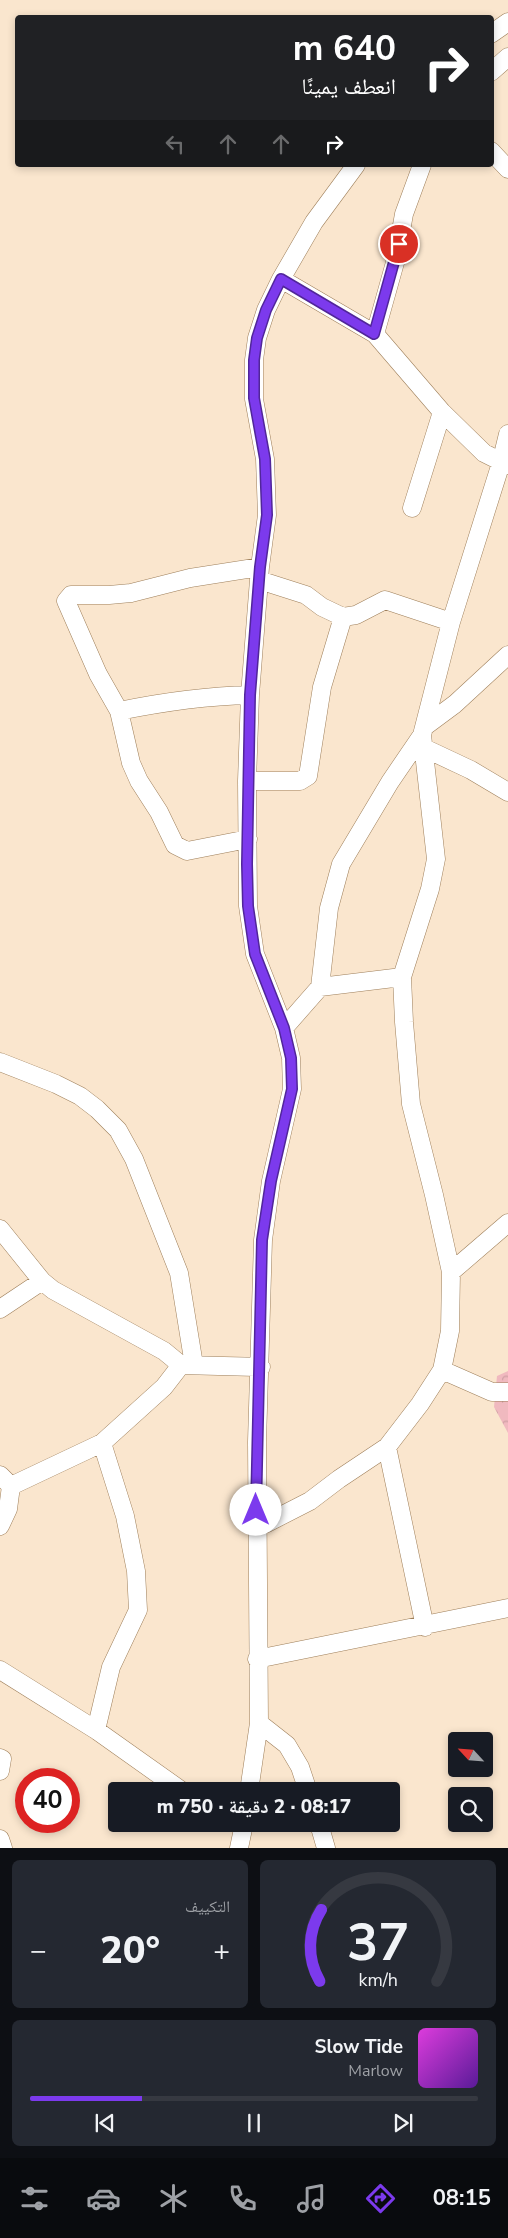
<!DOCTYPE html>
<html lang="ar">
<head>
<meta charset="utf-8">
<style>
  body { margin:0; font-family:"Nunito Sans","Noto Naskh Arabic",sans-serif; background:#242831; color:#f1f3f6; direction:rtl; height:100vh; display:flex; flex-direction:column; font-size:19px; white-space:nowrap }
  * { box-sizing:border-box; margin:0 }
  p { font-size:16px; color:#9ea1a6 }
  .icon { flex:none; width:28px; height:28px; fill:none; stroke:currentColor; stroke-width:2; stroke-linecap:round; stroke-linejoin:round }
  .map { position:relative; height:1848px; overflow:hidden; direction:ltr }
  .sheet { display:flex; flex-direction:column; gap:12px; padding:12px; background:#0d0f14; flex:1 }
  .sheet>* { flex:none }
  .top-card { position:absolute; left:15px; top:15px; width:479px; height:152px; border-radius:5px; box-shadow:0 2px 8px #0003; direction:rtl; background:#202124; color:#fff; overflow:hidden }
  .needle { width:32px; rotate:296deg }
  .controls { position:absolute; left:448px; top:1732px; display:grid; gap:10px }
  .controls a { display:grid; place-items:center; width:45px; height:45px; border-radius:5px; background:#171b24; box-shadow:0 2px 8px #0003; font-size:25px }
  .speed { position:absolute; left:15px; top:1768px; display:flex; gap:10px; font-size:25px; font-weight:700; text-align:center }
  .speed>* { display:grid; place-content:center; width:65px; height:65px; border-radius:50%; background:#171b24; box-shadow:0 2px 8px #0003; line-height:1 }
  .speed .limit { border:8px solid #d22; background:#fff; color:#111 }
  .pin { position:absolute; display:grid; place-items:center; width:42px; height:42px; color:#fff; margin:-21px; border:2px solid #fff; border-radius:50%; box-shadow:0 1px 5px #0007 }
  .me { position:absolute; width:55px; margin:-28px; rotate:0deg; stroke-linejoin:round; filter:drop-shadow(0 0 4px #0008) }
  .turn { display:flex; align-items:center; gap:18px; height:105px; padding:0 15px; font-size:22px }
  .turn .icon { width:65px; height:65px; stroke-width:2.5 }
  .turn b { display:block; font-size:35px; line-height:42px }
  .lanes { display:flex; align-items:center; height:48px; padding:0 15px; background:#0003; justify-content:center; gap:25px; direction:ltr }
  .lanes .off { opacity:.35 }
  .big { font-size:38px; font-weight:800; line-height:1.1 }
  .sheet .card { flex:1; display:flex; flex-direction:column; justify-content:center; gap:8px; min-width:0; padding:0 18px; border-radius:8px; background:#242831 }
  .sheet .dial { align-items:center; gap:0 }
  .dial svg { height:130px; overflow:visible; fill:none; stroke:#363941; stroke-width:7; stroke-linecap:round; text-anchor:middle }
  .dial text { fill:#f1f3f6; stroke:none }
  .song { display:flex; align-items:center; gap:15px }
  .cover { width:60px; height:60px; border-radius:8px; background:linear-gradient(135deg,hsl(300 70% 55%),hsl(270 70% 35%)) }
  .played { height:5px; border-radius:2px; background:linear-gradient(90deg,#7c3aed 25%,#363941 25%) }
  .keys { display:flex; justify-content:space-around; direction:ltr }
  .heat { display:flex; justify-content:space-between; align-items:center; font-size:28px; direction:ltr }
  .sheet .tiles { flex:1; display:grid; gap:12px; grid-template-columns:1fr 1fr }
  .card:last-child { grid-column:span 2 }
  .trip { position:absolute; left:108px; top:1782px; width:292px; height:50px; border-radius:5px; background:#171b24; box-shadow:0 2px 8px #0003; font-weight:800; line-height:50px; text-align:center; direction:rtl }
  .dock { display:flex; height:80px; justify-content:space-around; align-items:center; background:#090b0e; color:#9ea1a6 }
  .dock .icon { width:35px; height:35px }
  .dock .selected { color:#7c3aed }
  .dock b { font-size:22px; color:#f1f3f6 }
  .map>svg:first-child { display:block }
</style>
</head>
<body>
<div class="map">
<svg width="508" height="1848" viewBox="0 0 508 1848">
  <defs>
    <pattern id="forest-crowns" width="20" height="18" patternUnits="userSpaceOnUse" patternTransform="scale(1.25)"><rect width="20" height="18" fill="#f0b9bf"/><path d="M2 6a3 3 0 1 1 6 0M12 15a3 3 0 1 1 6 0" fill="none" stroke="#ce9ea3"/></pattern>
  </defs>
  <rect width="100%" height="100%" fill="#fae6ce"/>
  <path fill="url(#forest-crowns)" d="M508 1371V1433L494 1407 497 1376Z"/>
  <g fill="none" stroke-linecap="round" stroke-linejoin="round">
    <g stroke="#9e7f5a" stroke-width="19">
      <path id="minor" d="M491 34 508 22
        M491 72 508 57
        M491 151 508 169
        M281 279 375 334 442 412 484 453 508 465
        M375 334 396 259 404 214 422 165
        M412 508 442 412
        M259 580 306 595 322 607 343 617 356 615 385 600 451 622
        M119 711C163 702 205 696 250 695
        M424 727 455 704 508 655
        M422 747 471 770 508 792
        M247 781H300L308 776 322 687 343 617
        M248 839 187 851 175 845 159 812 139 781 131 763 119 711 98 674 66 601 71 595H109L131 593 190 578 260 567
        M320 987 402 977 430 889 436 859 422 735 451 622 501 463 508 434
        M284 1028 320 987 329 908 341 864 390 782 422 735
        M0 1062 56 1084 80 1096 97 1109 118 1130 134 1159 179 1273 194 1365
        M0 1229 42 1281 53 1290 164 1351 181 1365 261 1367
        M451 1272 508 1223
        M0 1309 42 1281
        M442 1370 492 1392H508
        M387 1447 425 1627
        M0 1475 11 1486
        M11 1486 102 1443 164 1387 181 1365
        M0 1526 8 1509 11 1486
        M256 1526 267 1523 310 1501 339 1479 387 1447 420 1404 442 1370 450 1331 451 1272 434 1195 411 1104 404 1022 402 977
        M257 1659 508 1608
        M0 1670 96 1730 182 1791
        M259 1723 287 1745 300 1767 308 1791
        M96 1730 111 1667 138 1610 136 1571 125 1516 102 1443
        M0 1758 2 1759 0 1771
        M249 1791 259 1723 257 1442 263 1240 271 1181 292 1089 291 1058 284 1028 255 954 248 906 247 781 250 695 260 567 267 515 265 459 254 399V360L257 338 266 310 281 279 314 222 356 165
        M319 1824 326 1848
        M0 1839 3 1848
        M239 1848 244 1824"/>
    </g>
    <use href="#minor" stroke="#fff" stroke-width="18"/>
  </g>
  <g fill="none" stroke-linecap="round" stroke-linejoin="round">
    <g stroke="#51269a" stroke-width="12">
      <path id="route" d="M256 1510 262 1240 271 1181 292 1089 291 1058 284 1028 255 954 248 906 247 864 250 695 260 567 267 515 265 459 254 398V360L257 338 266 310 281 279 374 334 399 244"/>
    </g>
    <use href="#route" stroke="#7c3aed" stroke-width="9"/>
  </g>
</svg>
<div class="controls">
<a><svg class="needle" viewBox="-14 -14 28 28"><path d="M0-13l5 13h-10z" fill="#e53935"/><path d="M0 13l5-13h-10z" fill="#9ea1a6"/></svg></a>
<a><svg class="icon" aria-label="search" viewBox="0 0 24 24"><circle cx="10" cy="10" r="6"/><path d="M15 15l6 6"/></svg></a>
</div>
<div class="speed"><div class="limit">40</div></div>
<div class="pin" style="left:399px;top:244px;background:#d93025"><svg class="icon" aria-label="arrive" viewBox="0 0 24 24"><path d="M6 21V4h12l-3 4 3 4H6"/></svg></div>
<svg class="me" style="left:256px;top:1510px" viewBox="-20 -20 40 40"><circle r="19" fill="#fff"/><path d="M0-13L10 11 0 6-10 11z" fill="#7c3aed"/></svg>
<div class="trip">08:17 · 2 دقيقة · 750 m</div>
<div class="top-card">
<div class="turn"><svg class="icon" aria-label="right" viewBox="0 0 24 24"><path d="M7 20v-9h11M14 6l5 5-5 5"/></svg><div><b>640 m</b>انعطف يمينًا</div></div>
<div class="lanes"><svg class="icon off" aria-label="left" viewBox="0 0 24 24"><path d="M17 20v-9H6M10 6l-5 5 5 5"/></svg><svg class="icon off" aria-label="ahead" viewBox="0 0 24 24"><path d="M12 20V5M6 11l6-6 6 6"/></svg><svg class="icon off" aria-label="ahead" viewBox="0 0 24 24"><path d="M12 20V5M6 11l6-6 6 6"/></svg><svg class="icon" aria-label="right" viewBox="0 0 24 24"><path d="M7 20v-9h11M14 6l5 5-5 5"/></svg></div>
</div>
</div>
<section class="sheet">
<div class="tiles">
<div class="card dial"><svg viewBox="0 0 100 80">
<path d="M14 69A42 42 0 1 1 86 69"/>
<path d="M14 69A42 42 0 0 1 15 25" stroke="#7c3aed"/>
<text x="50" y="56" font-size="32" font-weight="700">37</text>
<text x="50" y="72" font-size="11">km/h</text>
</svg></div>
<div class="card"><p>التكييف</p>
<div class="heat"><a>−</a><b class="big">20°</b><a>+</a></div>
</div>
<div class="card">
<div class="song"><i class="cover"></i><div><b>Slow Tide</b><p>Marlow</p></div></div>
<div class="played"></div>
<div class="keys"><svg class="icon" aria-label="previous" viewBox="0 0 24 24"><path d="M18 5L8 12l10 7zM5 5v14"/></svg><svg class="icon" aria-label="pause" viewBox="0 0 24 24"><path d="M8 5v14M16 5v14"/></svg><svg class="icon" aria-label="next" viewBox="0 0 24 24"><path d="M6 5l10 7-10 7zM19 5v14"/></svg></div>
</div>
</div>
</section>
<nav class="dock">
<b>08:15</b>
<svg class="icon selected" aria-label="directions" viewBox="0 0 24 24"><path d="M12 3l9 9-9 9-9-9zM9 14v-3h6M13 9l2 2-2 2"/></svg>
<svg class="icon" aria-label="music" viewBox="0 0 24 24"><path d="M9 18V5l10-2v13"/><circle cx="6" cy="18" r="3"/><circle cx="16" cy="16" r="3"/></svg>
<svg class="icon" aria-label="phone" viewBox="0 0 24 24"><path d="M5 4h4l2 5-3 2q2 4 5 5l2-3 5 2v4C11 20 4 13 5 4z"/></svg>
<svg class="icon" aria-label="climate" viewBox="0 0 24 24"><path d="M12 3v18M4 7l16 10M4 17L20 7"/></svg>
<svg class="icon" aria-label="car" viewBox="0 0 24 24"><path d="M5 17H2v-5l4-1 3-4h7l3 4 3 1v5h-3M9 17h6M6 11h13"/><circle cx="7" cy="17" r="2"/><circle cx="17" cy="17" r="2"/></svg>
<svg class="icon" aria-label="filters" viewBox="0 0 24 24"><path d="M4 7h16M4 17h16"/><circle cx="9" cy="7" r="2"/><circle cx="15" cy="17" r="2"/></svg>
</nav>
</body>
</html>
